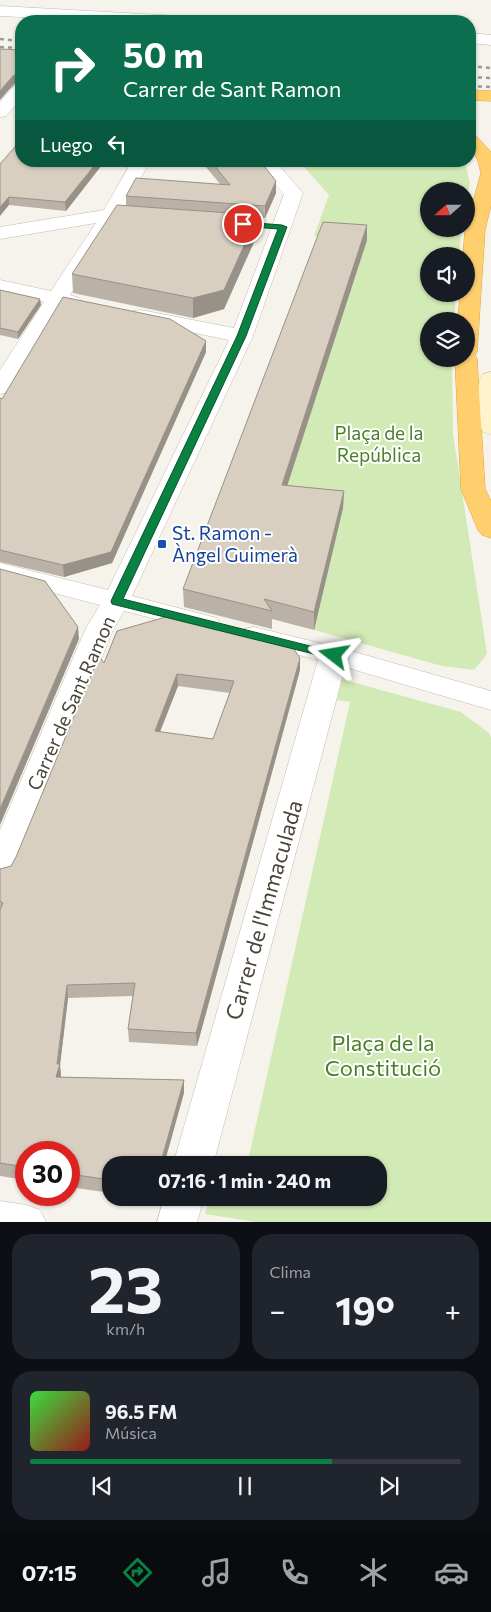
<!DOCTYPE html>
<html lang="es">
<head>
<meta charset="utf-8">
<style>
  body { margin:0; font-family:Commissioner,sans-serif; background:#20242c; color:#f1f3f6; height:100vh; display:flex; flex-direction:column; font-size:19px; white-space:nowrap }
  * { box-sizing:border-box; margin:0 }
  p { font-size:16px; color:#9ea1a6 }
  .icon { flex:none; width:28px; height:28px; fill:none; stroke:currentColor; stroke-width:2; stroke-linecap:round; stroke-linejoin:round }
  .map { position:relative; height:1222px; overflow:hidden }
  .panel { display:flex; flex-direction:column; gap:12px; padding:12px; background:#0d0f14; flex:1 }
  .panel>* { flex:none }
  .hud { position:absolute; left:15px; top:15px; width:461px; height:152px; border-radius:20px; box-shadow:0 1px 4px #0004; background:#0b6e4f; color:#fff; overflow:hidden }
  .needle { width:32px; rotate:249deg }
  .controls { position:absolute; left:420px; top:182px; display:grid; gap:10px }
  .controls a { display:grid; place-items:center; width:55px; height:55px; border-radius:50%; background:#171b24; box-shadow:0 1px 4px #0004; font-size:25px }
  .speed { position:absolute; left:15px; top:1141px; display:flex; gap:10px; font-size:25px; font-weight:700; text-align:center }
  .speed>* { display:grid; place-content:center; width:65px; height:65px; border-radius:50%; background:#171b24; box-shadow:0 1px 4px #0004; line-height:1 }
  .speed .limit { border:8px solid #d22; background:#fff; color:#111 }
  .pin { position:absolute; display:grid; place-items:center; width:42px; height:42px; color:#fff; margin:-21px; border:2px solid #fff; border-radius:50%; box-shadow:0 1px 5px #0007 }
  .me { position:absolute; width:55px; margin:-28px; rotate:284deg; stroke-linejoin:round; filter:drop-shadow(0 0 4px #0008) }
  .turn { display:flex; align-items:center; gap:18px; height:105px; padding:0 25px; font-size:22px }
  .turn .icon { width:65px; height:65px; stroke-width:2.5 }
  .turn b { display:block; font-size:35px; line-height:42px }
  .then { display:flex; align-items:center; height:48px; padding:0 25px; background:#0003; gap:10px; font-size:19px }
  .big { font-size:38px; font-weight:700; line-height:1.1 }
  .panel .tile { flex:1; display:flex; flex-direction:column; justify-content:center; gap:8px; min-width:0; padding:0 18px; border-radius:20px; background:#20242c }
  .panel .dial { align-items:center; gap:0 }
  .dial b { font-size:65px; line-height:1 }
  .song { display:flex; align-items:center; gap:15px }
  .cover { width:60px; height:60px; border-radius:8px; background:linear-gradient(135deg,hsl(120 70% 55%),hsl(0 70% 35%)) }
  .played { height:5px; border-radius:2px; background:linear-gradient(90deg,#0b8043 70%,#363941 70%) }
  .keys { display:flex; justify-content:space-around; direction:ltr }
  .heat { display:flex; justify-content:space-between; align-items:center; font-size:28px; direction:ltr }
  .panel .tiles { flex:1; display:grid; gap:12px; grid-template-columns:1fr 1fr }
  .tile:last-child { grid-column:span 2 }
  .trip { position:absolute; left:102px; top:1156px; width:285px; height:50px; border-radius:20px; background:#171b24; box-shadow:0 1px 4px #0004; font-weight:700; line-height:50px; text-align:center }
  .dock { display:flex; height:80px; justify-content:space-around; align-items:center; background:#090b0e; color:#9ea1a6 }
  .dock .icon { width:35px; height:35px }
  .dock .on { color:#0b8043 }
  .dock b { font-size:22px; color:#f1f3f6 }
  .map>svg:first-child { display:block }
</style>
</head>
<body>
<div class="map">
<svg width="491" height="1222" viewBox="0 0 491 1222">
  <rect width="100%" height="100%" fill="#f6f3ec"/>
  <path fill="#d2eab5" d="M299 161H465L470 184 466 201V191H429V229H461L459 256H429V294H456L454 321H429V359H452L453 434 487 654 474 670 442 666 314 630 282 502 366 240 314 236 329 195Z
    M341 679 461 712 489 733 491 738V1222H256L205 1214 210 1198H379V1165H247L350 702 337 700Z"/>
  <g fill="none" stroke-linecap="round" stroke-linejoin="round">
    <path stroke="#d4d0c8" stroke-width="17" stroke-dasharray="17 8" stroke-linecap="butt" d="M0 80 21 81"/>
    <g stroke="#c2bbae" stroke-width="1">
      <path id="street" d="M0 6 179 16 187 21H102L0 16Z
        M470 33 491 35V45L470 43Z
        M21 84V99L6 116 0 117V102L15 85Z
        M132 161H150L123 210 156 213 159 217 156 221H117L70 295 79 298 83 302 79 306 72 308 63 306 8 392 0 394V370L44 302 0 292V280L51 291 96 223 0 239V227L104 210Z
        M256 161H275L303 193 253 336 132 596 217 618 221 624 217 630 207 632 124 611 113 630 16 869 12 877 0 881V830L85 630 100 605 0 579V563L108 590 229 340 141 322 133 321 130 316 133 311 141 310 234 328 284 194Z
        M254 627 344 649 491 691V710L345 667 213 1165H173L318 660 244 641 240 635 244 629Z
        M164 1198H204L197 1222H157Z
        M0 1201 26 1205 40 1210 46 1222H0Z"/>
    </g>
    <g stroke="#d6c79b" stroke-width="1">
      <path id="secondary" d="M491 372V434L483 432C474 420 475 386 483 374Z"/>
    </g>
    <g stroke="#e0a43c" stroke-width="1">
      <path id="highway" d="M470 90 491 91V101L470 100Z
        M470 135 476 136 491 152V205L485 230 477 352 475 355 477 359 485 489 491 501V538L482 535 478 530 461 489 455 359H466V321H458L460 294H466V256H463L465 230 481 173 477 158 470 150Z"/>
    </g>
    <use href="#street" fill="#fff" fill-rule="evenodd"/>
    <use href="#secondary" fill="#fff3cd" fill-rule="evenodd"/>
    <use href="#highway" fill="#ffcf6e" fill-rule="evenodd"/>
    <path stroke="#9a9a9a" stroke-width="2.5" stroke-dasharray="4 4" stroke-linecap="butt" d="M0 39 21 41
      M0 47 21 48
      M470 66 491 68
      M470 77 491 78
      M470 86 491 87"/>
  </g>
  <path fill="#bab2a6" fill-rule="evenodd" d="M105 161 66 211 9 205 0 164Z
    M201 161H260L276 193 265 218H258V233L224 309 193 318 73 293 72 274 126 205V196L220 184Z
    M367 240 287 485 344 491 343 508 314 630 272 619V629L184 607 183 589Z
    M0 290 40 299 41 305 18 339 0 335Z
    M206 352 112 563 64 577 0 562V398L2 399Z
    M300 658V670L197 1046 129 1042 128 1029 133 996 68 998 60 1065 61 1077 184 1080V1093L111 1165V1193L69 1187V1152H26V1180L0 1176V869L11 866 16 857 104 663ZM178 686 230 693 213 739 160 732Z"/>
  <path fill="#979187" d="M21 71V79L18 83 14 84 0 100V91L13 76Z
    M98 161H105L66 211 65 202Z
    M276 181V193L265 218V206Z
    M9 197V205L0 216V207Z
    M258 215V233L224 309 193 318V298Z
    M367 225V240L282 502V485Z
    M40 299 41 305 18 339V332Z
    M206 341V352L112 563 64 577 63 565Z
    M344 491 343 508 314 630V612Z
    M78 627 79 639 0 825V809Z
    M300 658V670L197 1046 196 1033Z
    M177 674 178 686 155 744V731Z
    M67 985 68 998 60 1065 61 1077H56Z
    M184 1080V1093L164 1165H160Z"/>
  <path fill="#d8cfc1" stroke="#979187" fill-rule="evenodd" d="M0 49 21 50V71L17 74 13 76 0 91Z
    M21 140V161H98L65 202 9 197 0 207V164Z
    M211 161H260L276 181 265 206 126 196 136 178 230 185Z
    M117 205 258 215 224 290 193 298 72 274Z
    M323 222 367 225 282 485 344 491 314 612 264 599 272 611 183 589Z
    M0 290 40 299 18 332 0 328Z
    M63 297 170 319 206 341 111 552 63 565 0 550V398L2 399Z
    M0 569 45 581 78 627 0 809Z
    M176 614 289 642 300 658 196 1033 128 1029 135 983 67 985 57 1064H60L56 1077 184 1080 160 1165H111V1180L69 1174V1152H26V1167L0 1163V910L3 903 0 901V869L11 866 16 857 99 656 104 663 117 631ZM177 674 234 681 213 739 155 731Z"/>
  <path fill="#0b8043" stroke="#07532c" d="M243 222 282 225 287 227 246 336 123 599 338 653V658L334 659 112 604 111 601 237 336 278 229 240 226 239 224Z"/>
  <rect fill="#1a4fb4" stroke="#fff" stroke-width="2" x="157" y="539" width="10" height="10" rx="2.5"/>
  <g text-anchor="middle" stroke-width="4" stroke-linejoin="round" paint-order="stroke">
    <g font-size="19" fill="#4a7f2a" stroke="#fff">
      <text x="379" y="440">Plaça de la<tspan x="379" dy="22">República</tspan></text>
    </g>
    <g font-size="19" fill="#164399" stroke="#fff" text-anchor="start">
      <text x="172" y="540">St. Ramon -<tspan x="172" dy="22">Àngel Guimerà</tspan></text>
    </g>
    <g font-size="19" fill="#4b4439" stroke="#fff">
      <text transform="translate(71 703) rotate(-66)" y="7">Carrer de Sant Ramon</text>
    </g>
    <g font-size="22" fill="#4b4439" stroke="#fff">
      <text transform="translate(264 910) rotate(-74)" y="8">Carrer de l'Immaculada</text>
    </g>
    <g font-size="22" fill="#4a7f2a" stroke="#fff">
      <text x="383" y="1051">Plaça de la<tspan x="383" dy="25">Constitució</tspan></text>
    </g>
  </g>
</svg>
<div class="controls">
<a><svg class="needle" viewBox="-14 -14 28 28"><path d="M0-13l5 13h-10z" fill="#e53935"/><path d="M0 13l5-13h-10z" fill="#9ea1a6"/></svg></a>
<a><svg class="icon" aria-label="sound" viewBox="0 0 24 24"><path d="M4 9h4l5-4v14l-5-4H4zM17 9q2 3 0 6"/></svg></a>
<a><svg class="icon" aria-label="layers" viewBox="0 0 24 24"><path d="M12 4l9 5-9 5-9-5zM3 14l9 5 9-5"/></svg></a>
</div>
<div class="speed"><div class="limit">30</div></div>
<div class="pin" style="left:243px;top:224px;background:#d93025"><svg class="icon" aria-label="arrive" viewBox="0 0 24 24"><path d="M6 21V4h12l-3 4 3 4H6"/></svg></div>
<svg class="me" style="left:334px;top:655px" viewBox="-20 -20 40 40"><path d="M0-17L14 15 0 8-14 15z" fill="#0b8043" stroke="#fff" stroke-width="4"/></svg>
<div class="trip">07:16 · 1 min · 240 m</div>
<div class="hud">
<div class="turn"><svg class="icon" aria-label="right" viewBox="0 0 24 24"><path d="M7 20v-9h11M14 6l5 5-5 5"/></svg><div><b>50 m</b>Carrer de Sant Ramon</div></div>
<div class="then">Luego<svg class="icon" aria-label="left" viewBox="0 0 24 24"><path d="M17 20v-9H6M10 6l-5 5 5 5"/></svg></div>
</div>
</div>
<section class="panel">
<div class="tiles">
<div class="tile dial"><b>23</b><p>km/h</p></div>
<div class="tile"><p>Clima</p>
<div class="heat"><a>−</a><b class="big">19°</b><a>+</a></div>
</div>
<div class="tile">
<div class="song"><i class="cover"></i><div><b>96.5 FM</b><p>Música</p></div></div>
<div class="played"></div>
<div class="keys"><svg class="icon" aria-label="previous" viewBox="0 0 24 24"><path d="M18 5L8 12l10 7zM5 5v14"/></svg><svg class="icon" aria-label="pause" viewBox="0 0 24 24"><path d="M8 5v14M16 5v14"/></svg><svg class="icon" aria-label="next" viewBox="0 0 24 24"><path d="M6 5l10 7-10 7zM19 5v14"/></svg></div>
</div>
</div>
</section>
<nav class="dock">
<b>07:15</b>
<svg class="icon on" aria-label="directions" viewBox="0 0 24 24"><path d="M12 3l9 9-9 9-9-9zM9 14v-3h6M13 9l2 2-2 2"/></svg>
<svg class="icon" aria-label="music" viewBox="0 0 24 24"><path d="M9 18V5l10-2v13"/><circle cx="6" cy="18" r="3"/><circle cx="16" cy="16" r="3"/></svg>
<svg class="icon" aria-label="phone" viewBox="0 0 24 24"><path d="M5 4h4l2 5-3 2q2 4 5 5l2-3 5 2v4C11 20 4 13 5 4z"/></svg>
<svg class="icon" aria-label="climate" viewBox="0 0 24 24"><path d="M12 3v18M4 7l16 10M4 17L20 7"/></svg>
<svg class="icon" aria-label="car" viewBox="0 0 24 24"><path d="M5 17H2v-5l4-1 3-4h7l3 4 3 1v5h-3M9 17h6M6 11h13"/><circle cx="7" cy="17" r="2"/><circle cx="17" cy="17" r="2"/></svg>
</nav>
</body>
</html>
